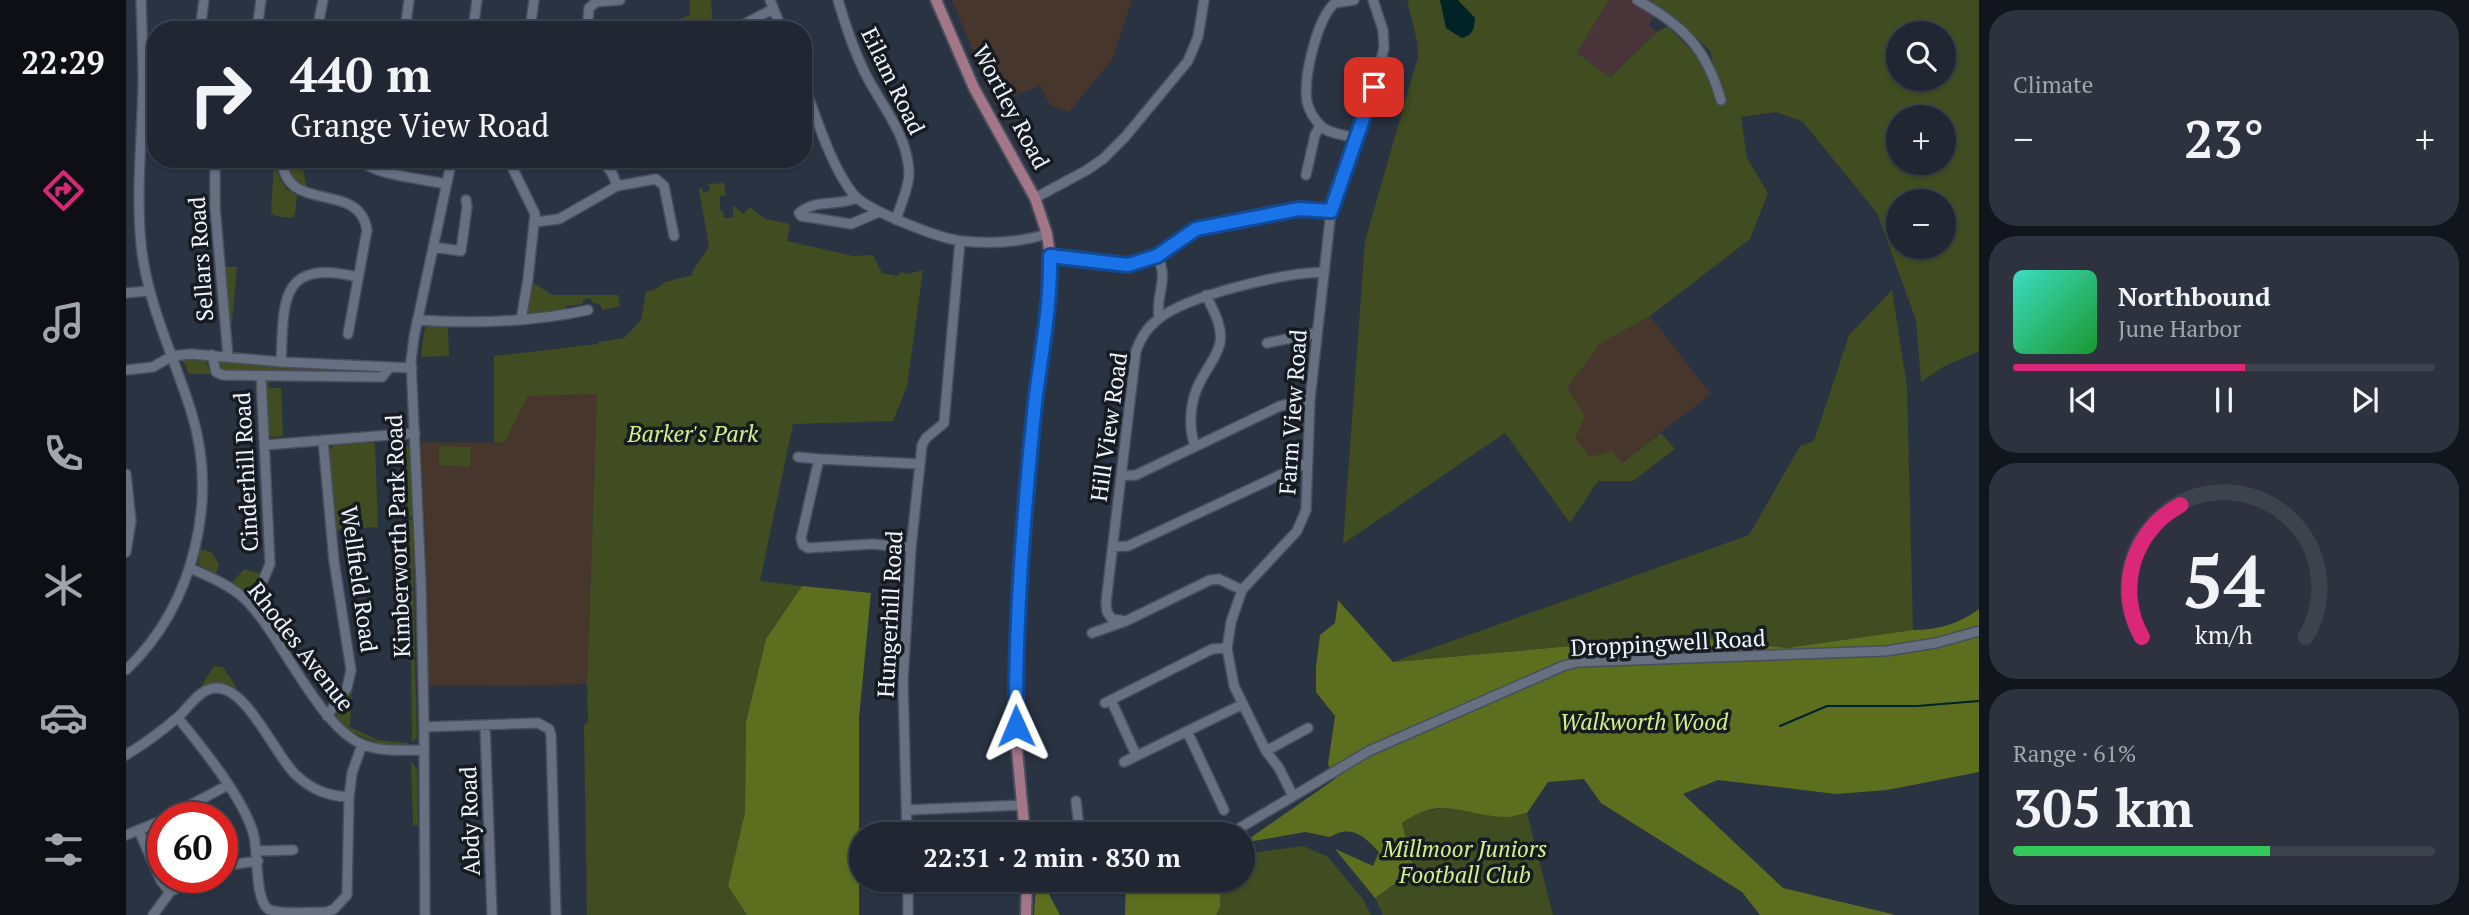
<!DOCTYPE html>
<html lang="en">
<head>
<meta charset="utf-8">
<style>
  body { margin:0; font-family:"PT Serif",serif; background:#2d323e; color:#f1f3f6; height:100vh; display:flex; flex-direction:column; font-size:26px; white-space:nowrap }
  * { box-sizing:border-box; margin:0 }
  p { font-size:23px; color:#a2a5ac }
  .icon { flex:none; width:38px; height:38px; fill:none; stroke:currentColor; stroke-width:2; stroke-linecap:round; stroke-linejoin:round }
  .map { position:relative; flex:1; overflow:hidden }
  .details { display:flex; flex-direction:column; gap:10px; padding:10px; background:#12151c; width:490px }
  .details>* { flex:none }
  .hud { position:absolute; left:21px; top:21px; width:665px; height:147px; border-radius:28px; box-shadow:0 2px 5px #0004,0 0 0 2px #3d434d; background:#202632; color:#f1f3f6; overflow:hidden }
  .controls { position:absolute; left:1760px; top:21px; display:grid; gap:14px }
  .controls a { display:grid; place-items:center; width:70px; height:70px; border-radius:50%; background:#202632; box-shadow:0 2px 5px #0004,0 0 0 2px #3d434d; font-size:35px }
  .speed { position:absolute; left:21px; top:802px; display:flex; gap:14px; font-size:35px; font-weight:700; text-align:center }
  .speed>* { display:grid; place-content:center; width:91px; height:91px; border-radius:50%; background:#202632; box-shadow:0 2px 5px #0004,0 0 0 2px #3d434d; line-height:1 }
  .speed .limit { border:10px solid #d22; background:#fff; color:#111 }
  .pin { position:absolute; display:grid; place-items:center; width:60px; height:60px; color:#fff; margin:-30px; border-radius:14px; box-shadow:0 4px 10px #0006 }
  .me { position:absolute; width:77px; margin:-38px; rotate:359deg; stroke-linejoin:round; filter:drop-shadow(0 0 5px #0008) }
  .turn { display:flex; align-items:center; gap:24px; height:147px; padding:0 28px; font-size:32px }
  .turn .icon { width:91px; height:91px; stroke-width:2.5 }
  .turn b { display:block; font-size:49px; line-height:60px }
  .big { font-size:52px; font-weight:800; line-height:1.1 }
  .details .widget { flex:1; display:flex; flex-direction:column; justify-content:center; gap:10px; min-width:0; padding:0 24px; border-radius:28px; background:#2d323e }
  .details .dial { align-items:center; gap:0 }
  .dial svg { height:182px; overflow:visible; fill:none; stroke:#3d434d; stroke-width:7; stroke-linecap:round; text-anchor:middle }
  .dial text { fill:#f1f3f6; stroke:none }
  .song { display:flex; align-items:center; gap:21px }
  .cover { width:84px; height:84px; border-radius:10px; background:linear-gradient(135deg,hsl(170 70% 55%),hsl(130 70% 35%)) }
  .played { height:7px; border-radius:4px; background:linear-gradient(90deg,#db2777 55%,#3d434d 55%) }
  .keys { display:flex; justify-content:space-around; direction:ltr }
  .heat { display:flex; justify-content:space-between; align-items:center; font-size:38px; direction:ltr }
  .charge { height:10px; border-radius:5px; background:linear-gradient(90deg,#34c759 61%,#3d434d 0) }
  .trip { position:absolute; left:723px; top:822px; width:406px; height:70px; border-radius:35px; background:#202632; box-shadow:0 2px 5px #0004,0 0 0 2px #3d434d; font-weight:800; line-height:70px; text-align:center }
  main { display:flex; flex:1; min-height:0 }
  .tab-bar { display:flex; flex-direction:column; width:126px; justify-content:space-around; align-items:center; background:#0d0f14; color:#a2a5ac }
  .tab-bar .icon { width:49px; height:49px }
  .tab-bar .active { color:#db2777 }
  .tab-bar b { font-size:32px; color:#f1f3f6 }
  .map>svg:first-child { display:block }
</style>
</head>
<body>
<main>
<nav class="tab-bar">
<b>22:29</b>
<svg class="icon active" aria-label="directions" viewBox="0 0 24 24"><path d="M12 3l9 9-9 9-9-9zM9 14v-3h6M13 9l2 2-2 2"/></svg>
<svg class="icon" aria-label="music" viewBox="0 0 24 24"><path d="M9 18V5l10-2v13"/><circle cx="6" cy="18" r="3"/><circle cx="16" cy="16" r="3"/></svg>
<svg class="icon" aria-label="phone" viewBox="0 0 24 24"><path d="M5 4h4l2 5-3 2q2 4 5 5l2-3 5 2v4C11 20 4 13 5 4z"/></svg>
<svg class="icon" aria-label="climate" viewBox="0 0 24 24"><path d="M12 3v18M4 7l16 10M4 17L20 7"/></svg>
<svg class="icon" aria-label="car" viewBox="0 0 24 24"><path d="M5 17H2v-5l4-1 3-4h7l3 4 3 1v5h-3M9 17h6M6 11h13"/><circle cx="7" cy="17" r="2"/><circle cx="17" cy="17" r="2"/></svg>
<svg class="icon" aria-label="filters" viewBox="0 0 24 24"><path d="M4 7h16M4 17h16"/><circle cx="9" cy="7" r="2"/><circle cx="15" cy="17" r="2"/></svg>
</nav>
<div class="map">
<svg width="1853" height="915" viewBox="0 0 1853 915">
  <rect width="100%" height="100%" fill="#2a3342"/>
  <path fill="#483439" d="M1483 0H1503L1528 15 1523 26 1531 32 1483 77 1451 53Z"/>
  <path fill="#47362c" d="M826 0H1006L986 60 943 112 924 105 914 85 869 105Z
    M1524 316 1585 394 1495 463 1464 457 1449 438 1458 416 1440 388 1474 344Z
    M471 393 461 684 393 686 301 685 300 554 295 442 378 443 402 396Z"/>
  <path fill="#414c21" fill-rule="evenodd" d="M564 0H585L587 30H534V27L564 15Z
    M1281 0H1483L1451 53 1484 77 1531 32 1542 26 1571 56 1597 97 1584 51 1549 17 1521 0H1853V351L1817 367 1795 382 1790 320 1751 213 1677 122 1651 112 1615 117 1621 158 1642 193 1624 239 1524 316 1474 344 1441 388 1459 416 1449 438 1464 457 1486 451 1496 463 1535 433 1549 449 1507 481H1472L1444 523 1379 433 1217 544 1239 241 1292 57 1291 41ZM1773 33H1818V79H1773ZM1773 117H1818V163H1773ZM1773 201H1818V247H1773Z
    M158 159H175L181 190 165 180Z
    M148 161C152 175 155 188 171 195L169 214 166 218 150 216 145 213Z
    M598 183 600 195 594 196V211H597L598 218 607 217V205L617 214 624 207 639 219 664 224 661 241 727 256 747 255 756 273 771 276 775 272 782 274 797 270 781 386 767 421 667 424 634 581 676 586 640 639 620 722 619 812 602 886 621 915H461L458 725 462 722 461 684 471 394 402 396 378 443 368 442V356L472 344 473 342 498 338 515 320 520 291 528 290 539 282 567 275 566 272 583 247 573 189 576 188 578 193 584 190 583 184Z
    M97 267H111L106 323H104Z
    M405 281 426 295H492L494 306 476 310 474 304 467 303 464 298 457 300V304L441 306 438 311 406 316 401 311Z
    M1766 290 1781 387 1787 630 1661 648 1559 636 1267 662 1623 535 1674 446 1688 441 1723 335Z
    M302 324 322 326 323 356 295 357 298 332Z
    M60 357 79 358 85 374H63L56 359Z
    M92 359 256 370 255 373 97 372 92 368Z
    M143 379V388H155L157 436 146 437 141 434 139 382Z
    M277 441 283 447 287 517H282Z
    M243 442 249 443 252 527 209 530 204 478V449L210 444Z
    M313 446 345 447 344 467 313 465Z
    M282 520H287L288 588H283Z
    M74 549 85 552 93 564 90 574 72 564Z
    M118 569 135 574 125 588 116 591 106 583Z
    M288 590 289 657 285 658 283 591Z
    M285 660H289L291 730V738L286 742Z
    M88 666 97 667 112 689C99 681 87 680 74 688Z
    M226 686 224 726H222L252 740 282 743V747C252 745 231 738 208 718H211V711Z
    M285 761 291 769 292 825 287 826Z
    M1326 807 1379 817 1401 813 1427 915H1257L1249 898 1288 870 1276 823 1291 812Z
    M1177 846 1202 857 1237 899 1245 915H1090L1094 907 1095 880H1116L1117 854Z"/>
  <path fill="#5d6f1e" d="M676 586 745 593 733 718V915H621L602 886 619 812 620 722 640 639Z
    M1212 600 1267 662 1559 636 1661 648 1787 630C1812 630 1833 624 1853 609V772L1761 790 1710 794 1592 780 1557 794 1657 888 1770 915H1634L1616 892 1475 803 1458 779 1422 782 1401 813C1394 814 1386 817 1379 817 1337 816 1316 794 1276 823L1288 870 1249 898 1209 849 1247 866 1253 852C1238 836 1225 824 1204 837L1179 832 1117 843 1209 779 1202 764 1209 716 1190 692V667L1194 635 1209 623Z
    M1000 880H1095L1094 907 1090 915H999Z
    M910 884 918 885 934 915H908Z"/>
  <path fill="#002328" d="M1314 0H1332L1349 18C1348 29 1347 35 1336 38L1320 28Z"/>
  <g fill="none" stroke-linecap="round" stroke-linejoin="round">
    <path stroke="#002328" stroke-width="2" d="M1654 726 1701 706H1791L1853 701"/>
    <g stroke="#484e5b" stroke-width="12">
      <path id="minor" d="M644 0 656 30
        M712 0C719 24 727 48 738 71 754 104 782 134 783 173 783 188 774 206 770 220
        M1228 0 1209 3C1191 18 1177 78 1181 102 1183 111 1188 119 1195 126 1202 134 1220 135 1231 138
        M1511 0C1557 25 1580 48 1595 100
        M74 30 78 0
        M131 30 135 0
        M191 30 197 0
        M279 30 283 0
        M347 30 351 0
        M404 30 408 0
        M461 30 463 8 470 2 494 0
        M607 30 647 9
        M677 83C691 118 705 167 728 195 742 211 815 239 836 241 864 244 895 242 921 234
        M17 84 30 82
        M89 159V207L102 356
        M156 159C159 216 233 179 241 230L222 334
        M233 159C246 175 299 179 320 184
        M385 159 386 167 409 214 402 279 395 320
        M476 159 487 175 491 186
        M1180 175 1189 135 1194 126
        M730 198C711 207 691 198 673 213L675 216 725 224 753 212
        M909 198 961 170 977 159 999 137 1062 61 1072 37 1078 0
        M409 222 433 219 491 186 530 179 538 186 548 236
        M307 247 335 251 341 207 340 200
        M924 256 1002 265 1031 256 1071 229 1173 209 1205 211
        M1031 256C1044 280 1029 293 1033 318
        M0 293 22 291
        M291 320C349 324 406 322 462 310
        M1141 343 1190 333
        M86 355 90 372 97 375 256 377 264 367
        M155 362C158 303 152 258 231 277
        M0 370 27 367 46 356 65 354 155 362 286 368
        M197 440 208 561 225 670 221 688 201 716
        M139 445 289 433
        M1069 446C1062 427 1064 400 1074 382 1080 369 1091 357 1094 343 1097 326 1087 310 1080 295
        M672 457 693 459
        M0 474 5 521 0 552
        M995 476 1010 475 1154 406 1184 399
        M987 547 1002 546 1182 462
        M785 548 747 544 682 548 677 545 675 538 693 459 794 464
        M64 568C84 577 104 585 120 600 155 635 194 729 238 745 257 752 278 750 297 750
        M121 601 134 588 144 564 135 376
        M1000 621 986 619 981 612 980 602 1010 351C1015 338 1020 329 1031 320 1061 295 1158 273 1197 272
        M966 633 1000 621 1084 580 1093 579 1116 590
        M0 670C68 605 93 500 65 411 47 354 21 303 15 244 10 191 16 138 17 85 17 57 16 28 15 0
        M985 700 1010 755
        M979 703 1086 649 1101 648
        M52 718C75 746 119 800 128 836 132 853 129 899 142 909 152 915 187 912 201 912L208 909 221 895 223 797 226 773 236 745
        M359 725 366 915
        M298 727 412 723 423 729 425 735 430 915
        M1061 731 1098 810
        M1140 751 1182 728
        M0 755C18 744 36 731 52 717 62 708 71 693 84 689 118 678 148 755 170 775 186 790 202 796 223 797
        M998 762 1117 704
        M1167 796 1153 768 1140 751 1108 686 1101 648 1105 622 1116 590 1171 531 1180 510 1184 399 1205 211 1248 87 1258 48 1257 30 1247 0
        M950 801 954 835
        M781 810 897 805
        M42 817 102 785
        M13 831 35 881 44 892
        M0 835 37 820
        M781 835 777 681 785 548 796 445 800 438 818 423 834 241
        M1102 835 1243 751 1437 666 1452 662 1760 651 1810 643 1853 631
        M132 851 167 850
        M96 866 132 861
        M782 880V915
        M27 915 44 892 69 877
        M299 915 298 727 295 583 285 361 288 337 326 159"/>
    </g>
    <g stroke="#484e5b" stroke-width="14">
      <path id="major" d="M810 0 848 88 909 198 921 234 924 256 923 306 910 401 889 654 891 750 899 835
        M900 915 901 880"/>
    </g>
    <use href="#minor" stroke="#667081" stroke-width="9"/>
    <use href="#major" stroke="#a47788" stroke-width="10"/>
  </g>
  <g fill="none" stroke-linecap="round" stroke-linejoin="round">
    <g stroke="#114b97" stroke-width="18">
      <path id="route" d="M890 726C889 618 898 511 909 403 915 354 925 306 924 256L1002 265 1031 256 1070 229 1173 209 1205 211 1248 87"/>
    </g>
    <use href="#route" stroke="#1a73e8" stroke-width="12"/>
  </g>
  <g text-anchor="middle" stroke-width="7" stroke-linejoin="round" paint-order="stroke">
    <g font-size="23" fill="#eef4fe" stroke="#171b21">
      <text transform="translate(767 81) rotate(64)" y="8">Eilam Road</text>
      <text transform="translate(885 107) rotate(62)" y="8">Wortley Road</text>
      <text transform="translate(75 259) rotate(-94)" y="8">Sellars Road</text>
      <text transform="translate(1167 412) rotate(-86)" y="8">Farm View Road</text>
      <text transform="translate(983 427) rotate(-82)" y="8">Hill View Road</text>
      <text transform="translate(120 472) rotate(-93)" y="8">Cinderhill Road</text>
      <text transform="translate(272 536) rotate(-92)" y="8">Kimberworth Park Road</text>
      <text transform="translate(233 579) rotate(82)" y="8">Wellfield Road</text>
      <text transform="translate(764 614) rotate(-87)" y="8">Hungerhill Road</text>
      <text transform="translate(1542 643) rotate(-3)" y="8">Droppingwell Road</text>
      <text transform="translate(175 647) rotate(52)" y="8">Rhodes Avenue</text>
      <text transform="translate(344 821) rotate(-92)" y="8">Abdy Road</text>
    </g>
    <g font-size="23" font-style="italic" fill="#d5f186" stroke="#171b21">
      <text x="567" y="442">Barker's Park</text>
      <text x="1518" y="730">Walkworth Wood</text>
      <text x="1339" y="857">Millmoor Juniors<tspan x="1339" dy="26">Football Club</tspan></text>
    </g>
  </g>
</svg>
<div class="controls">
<a><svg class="icon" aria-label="search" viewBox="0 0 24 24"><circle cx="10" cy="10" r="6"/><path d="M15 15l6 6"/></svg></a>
<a>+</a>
<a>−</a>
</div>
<div class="speed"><div class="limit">60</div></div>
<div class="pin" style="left:1248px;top:87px;background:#d93025"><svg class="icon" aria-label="arrive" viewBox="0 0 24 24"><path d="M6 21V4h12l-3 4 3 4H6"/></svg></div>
<svg class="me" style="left:890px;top:726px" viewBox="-20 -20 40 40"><path d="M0-17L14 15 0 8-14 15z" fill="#1a73e8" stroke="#fff" stroke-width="4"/></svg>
<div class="trip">22:31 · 2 min · 830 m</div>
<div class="hud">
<div class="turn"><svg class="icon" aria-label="right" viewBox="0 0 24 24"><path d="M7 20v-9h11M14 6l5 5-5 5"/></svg><div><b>440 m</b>Grange View Road</div></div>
</div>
</div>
<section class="details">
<div class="widget"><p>Climate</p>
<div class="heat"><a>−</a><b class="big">23°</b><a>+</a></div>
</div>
<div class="widget">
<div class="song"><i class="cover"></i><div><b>Northbound</b><p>June Harbor</p></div></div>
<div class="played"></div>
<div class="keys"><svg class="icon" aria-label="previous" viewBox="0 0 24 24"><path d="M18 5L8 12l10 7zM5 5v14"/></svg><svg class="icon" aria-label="pause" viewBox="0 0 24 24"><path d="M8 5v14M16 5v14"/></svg><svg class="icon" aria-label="next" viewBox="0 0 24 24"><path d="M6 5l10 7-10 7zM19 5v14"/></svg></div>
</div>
<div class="widget dial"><svg viewBox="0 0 100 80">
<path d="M14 69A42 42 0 1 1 86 69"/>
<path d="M14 69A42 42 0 0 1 31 11" stroke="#db2777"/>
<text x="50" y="56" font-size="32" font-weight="700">54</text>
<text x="50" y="72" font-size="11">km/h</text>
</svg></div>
<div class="widget"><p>Range · 61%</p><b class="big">305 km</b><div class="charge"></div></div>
</section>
</main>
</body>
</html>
